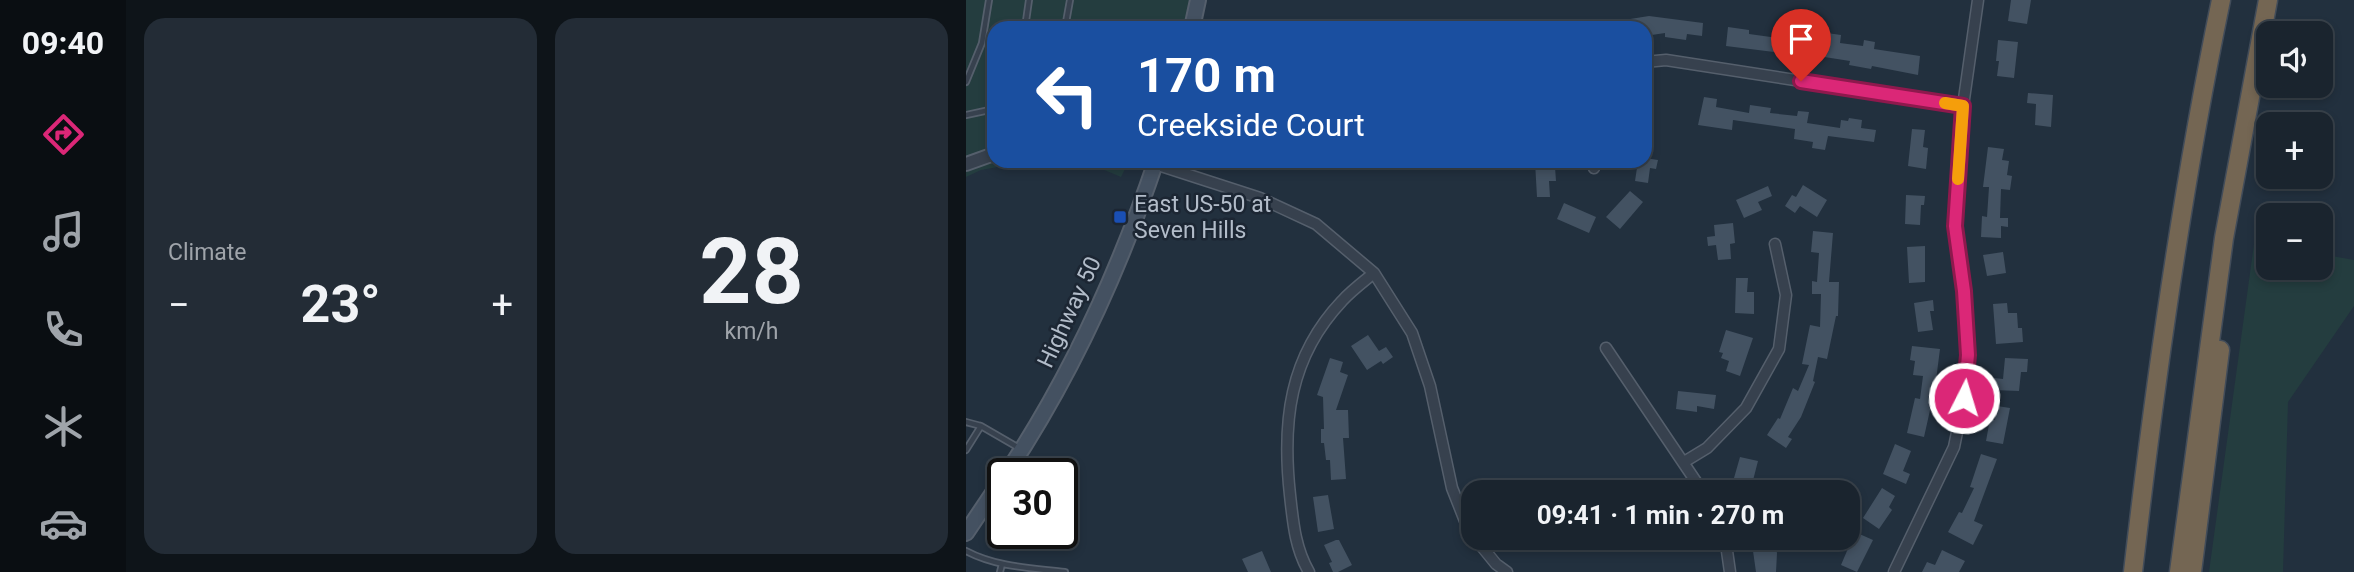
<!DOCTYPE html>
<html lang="en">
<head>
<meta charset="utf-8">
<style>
  body { margin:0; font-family:Roboto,sans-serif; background:#232c36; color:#f1f3f6; height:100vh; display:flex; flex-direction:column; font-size:26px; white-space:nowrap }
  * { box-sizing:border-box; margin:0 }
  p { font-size:23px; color:#9fa4aa }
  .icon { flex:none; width:38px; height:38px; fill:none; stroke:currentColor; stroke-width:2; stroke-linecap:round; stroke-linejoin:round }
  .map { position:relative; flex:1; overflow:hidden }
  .panel { display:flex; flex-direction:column; gap:18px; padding:18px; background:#0e1419; width:840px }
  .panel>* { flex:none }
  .guide { position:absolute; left:21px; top:21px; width:665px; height:147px; border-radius:21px; box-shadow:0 4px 10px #0003,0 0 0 2px #38414a; background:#1a4fa0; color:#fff; overflow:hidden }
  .controls { position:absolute; left:1290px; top:21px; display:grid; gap:14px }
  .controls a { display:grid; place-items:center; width:77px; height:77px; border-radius:14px; background:#1a242e; box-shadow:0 4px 10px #0003,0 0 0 2px #38414a; font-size:35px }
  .speed { position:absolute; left:21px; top:458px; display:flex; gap:14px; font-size:35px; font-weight:700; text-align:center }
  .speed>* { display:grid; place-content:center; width:91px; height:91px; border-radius:50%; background:#1a242e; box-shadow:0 4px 10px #0003,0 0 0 2px #38414a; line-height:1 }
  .speed .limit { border:4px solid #111; border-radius:10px; background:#fff; color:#111 }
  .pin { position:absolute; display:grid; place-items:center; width:60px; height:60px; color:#fff; margin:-72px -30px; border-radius:50% 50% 50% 0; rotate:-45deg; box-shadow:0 0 7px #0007 }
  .pin .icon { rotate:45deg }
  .me { position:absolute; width:77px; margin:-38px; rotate:5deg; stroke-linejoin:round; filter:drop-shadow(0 0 5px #0008) }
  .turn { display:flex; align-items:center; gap:24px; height:147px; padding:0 35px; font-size:32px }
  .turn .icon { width:91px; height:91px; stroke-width:2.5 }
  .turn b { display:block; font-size:49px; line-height:60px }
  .big { font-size:52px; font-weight:700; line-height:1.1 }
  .panel .tile { flex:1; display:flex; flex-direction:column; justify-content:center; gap:10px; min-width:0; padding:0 24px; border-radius:21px; background:#232c36 }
  .panel .dial { align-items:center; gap:0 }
  .dial b { font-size:91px; line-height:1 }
  .heat { display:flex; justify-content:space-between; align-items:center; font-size:38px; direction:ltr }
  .panel .tiles { flex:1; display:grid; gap:18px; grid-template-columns:repeat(2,1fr) }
  .trip { position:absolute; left:495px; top:480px; width:399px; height:70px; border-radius:21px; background:#1a242e; box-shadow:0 4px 10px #0003,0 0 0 2px #38414a; font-weight:700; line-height:70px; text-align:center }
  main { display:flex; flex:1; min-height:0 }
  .tabs { display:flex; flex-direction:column; width:126px; justify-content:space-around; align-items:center; background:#0a0e12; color:#9fa4aa }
  .tabs .icon { width:49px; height:49px }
  .tabs .current { color:#db2777 }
  .tabs b { font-size:32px; color:#f1f3f6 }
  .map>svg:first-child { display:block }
</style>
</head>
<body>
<main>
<nav class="tabs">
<b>09:40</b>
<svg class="icon current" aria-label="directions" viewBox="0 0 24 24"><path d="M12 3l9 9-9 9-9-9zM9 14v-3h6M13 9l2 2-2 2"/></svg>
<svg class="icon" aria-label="music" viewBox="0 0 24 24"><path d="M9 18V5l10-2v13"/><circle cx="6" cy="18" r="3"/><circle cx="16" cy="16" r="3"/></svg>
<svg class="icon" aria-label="phone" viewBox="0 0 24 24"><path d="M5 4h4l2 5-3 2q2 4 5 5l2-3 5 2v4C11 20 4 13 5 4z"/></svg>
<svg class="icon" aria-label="climate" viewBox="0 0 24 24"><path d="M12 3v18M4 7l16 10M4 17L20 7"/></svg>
<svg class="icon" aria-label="car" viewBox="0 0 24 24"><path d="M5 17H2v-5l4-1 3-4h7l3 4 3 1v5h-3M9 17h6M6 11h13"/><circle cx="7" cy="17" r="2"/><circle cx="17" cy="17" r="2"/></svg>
</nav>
<section class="panel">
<div class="tiles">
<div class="tile"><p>Climate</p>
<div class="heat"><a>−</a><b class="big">23°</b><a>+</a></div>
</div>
<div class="tile dial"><b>28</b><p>km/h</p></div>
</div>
</section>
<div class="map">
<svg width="1388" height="572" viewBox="0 0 1388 572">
  <rect width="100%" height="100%" fill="#22303e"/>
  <path fill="#243d3f" d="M0 0H224L218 28H28V161H67L15 170 0 177Z
    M117 161H163L155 177Z
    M1288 244 1302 246V268H1354L1355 254 1388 260V306L1322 402 1317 572H1243Z"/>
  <path fill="#435262" d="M1045 0H1065L1061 24 1042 21Z
    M683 16 737 23 736 36 721 34 720 40 699 37V33L679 36V28H639V23Z
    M762 27 783 30V34L828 40 827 44 845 47 847 31 875 35 874 43 897 46 898 40 909 42 908 49 954 56 952 75 906 66 905 69 883 65 884 61 852 56 851 61 839 59 840 56 760 46Z
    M1032 40 1052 42 1048 78 1031 76 1033 61H1030Z
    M1062 93 1087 95 1085 127 1069 125 1070 104 1061 103Z
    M738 97 751 99 750 107 783 113 784 105 805 108 804 113 831 116 832 111 843 112 841 123 874 128 875 120 882 121 883 118 896 120 895 128 910 130 908 142 862 136 859 150 846 148 847 142 828 139 829 129 767 120 766 130 732 125Z
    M946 129 959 130 957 147 962 148 960 169 942 166Z
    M1022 147 1038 149 1036 160 1043 161 1041 175 1046 176 1044 190 1035 189 1034 218H1042V227L1035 226V238L1015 237 1016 216 1021 217 1023 187H1017Z
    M679 158 692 160 690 169 684 168 682 183 669 181 672 161H679Z
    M586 161V167H589L590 181H583L584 197H571L569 162Z
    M837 185 861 200 851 217 834 206 829 213 819 206 826 195 830 197Z
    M802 186 806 196 792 202 796 210 778 218 770 200Z
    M664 191 677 202 654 229 640 217Z
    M940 195 959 196 958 205H955L954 225 939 224Z
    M598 203 630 217 623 233 591 219Z
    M767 223 769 243 764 244 765 259 752 260 750 245 742 246 741 237 749 236 748 225Z
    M847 231 867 233 863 282H873L872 316H870L861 359 852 357 847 381 849 382 835 417 822 437 826 439 820 448 801 435 812 418 814 419 827 388 832 391 843 365 836 364 844 325 854 327 855 294H846V281L851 282 853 253 845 252Z
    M959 246V282L943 283 941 247Z
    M1037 252 1040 273 1021 276 1017 255Z
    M770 278H782L781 292H788V314L769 313Z
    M967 300 968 311H964L967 330 952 332 948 303Z
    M1041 303 1042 313H1051L1052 328H1056L1057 342 1030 344 1027 304Z
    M760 330 787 338 774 376 760 371 763 361 755 358 757 353 753 352Z
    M402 335 413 351 420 347 427 357 417 364 415 361 401 370 385 346Z
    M946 346 974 349 969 388 958 437 941 433 949 398 954 399 957 376 947 375 949 361 944 360Z
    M364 358 377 362 374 372 382 375 370 410H382L383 438H377L380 479 365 480 364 460H360L358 443H355V429H358L357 397 351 395Z
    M1039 358 1062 359 1061 372H1055L1053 391 1028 390V378L1037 379Z
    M712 391 750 395 748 409 731 406V412L710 409Z
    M1031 406 1044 408 1037 444 1020 441 1024 419 1029 420Z
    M929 444 945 451 937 471 944 474 940 484 917 474Z
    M1015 454 1031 459 1008 521 1017 525 1007 545 982 532 993 512 996 513 1008 488 1004 487Z
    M774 457 792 461 784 492H770L774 479 768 478Z
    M916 488 929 496 923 507 926 510 913 529 897 518Z
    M362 495 368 529 352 532 347 497Z
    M889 532 907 540 891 572 875 565Z
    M785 537H807L811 553 810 572H790Z
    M370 540H373L386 565 372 572H367L363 563 366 562 358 545Z
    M976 550 999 561 993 572H956L961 562 969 565Z
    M296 551 305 572H282L276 559Z"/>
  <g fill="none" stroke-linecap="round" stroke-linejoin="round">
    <g stroke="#555f6c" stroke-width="8">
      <path id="service" d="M59 28 63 0
        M99 28 104 0
        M0 82 16 43 23 0
        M0 115 28 109
        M0 422 15 426 0 450
        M15 426 53 448
        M0 551C30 567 65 568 99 572
        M34 572 36 564"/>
    </g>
    <g stroke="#555f6c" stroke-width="13">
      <path id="minor" d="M679 62 700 60 997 106
        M189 164 294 198 350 224 408 273 446 333 464 386 486 488 503 531 508 537
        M628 168 629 161
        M640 348 737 492
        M718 462 741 448 780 408 813 349 820 295 809 244
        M508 537 530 564 541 572
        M759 537 764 572
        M343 572C329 548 327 522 324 495 316 422 323 357 376 301 385 291 397 282 408 273
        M928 572 988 447 998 398 1002 355 998 291 989 226 997 106 1012 0"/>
    </g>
    <g stroke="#555f6c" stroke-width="16">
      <path id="tertiary" d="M0 164 28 154"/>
    </g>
    <g stroke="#555f6c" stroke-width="18">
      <path id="secondary" d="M226 28 232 0
        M40 474C104 378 153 271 190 161
        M0 533 37 478"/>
    </g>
    <g stroke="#424c59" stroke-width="21">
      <path id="motorway" d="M1167 572C1189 380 1216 189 1255 0
        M1213 572 1258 238 1302 0
        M1226 572 1254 350"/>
    </g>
    <use href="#service" stroke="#37414e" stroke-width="4.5"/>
    <use href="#minor" stroke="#37414e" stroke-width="10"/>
    <use href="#tertiary" stroke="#37414e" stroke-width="12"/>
    <use href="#secondary" stroke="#445161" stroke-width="14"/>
    <use href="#motorway" stroke="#746653" stroke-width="18"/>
  </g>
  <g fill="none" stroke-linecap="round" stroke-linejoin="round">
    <g stroke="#8e194d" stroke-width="18">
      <path id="route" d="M835 81 997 106 989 226 998 291 1002 355 998 398"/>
    </g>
    <use href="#route" stroke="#db2777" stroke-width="12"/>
    <path stroke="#f59e0b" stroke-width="12" d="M979 103 997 106 992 179"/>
  </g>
  <rect fill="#1a4fb4" stroke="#1c2633" stroke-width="2.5" x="147" y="210" width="14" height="14" rx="3.5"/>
  <g text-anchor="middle" stroke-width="5" stroke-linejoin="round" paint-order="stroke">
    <g font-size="23" fill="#b2bcc9" stroke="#1c2633" text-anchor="start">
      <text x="168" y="212">East US-50 at<tspan x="168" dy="26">Seven Hills</tspan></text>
    </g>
    <g font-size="23" fill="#b2bcc9" stroke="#1c2633">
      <text transform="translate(103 312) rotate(-65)" y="8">Highway 50</text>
    </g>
  </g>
</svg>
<div class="controls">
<a><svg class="icon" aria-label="sound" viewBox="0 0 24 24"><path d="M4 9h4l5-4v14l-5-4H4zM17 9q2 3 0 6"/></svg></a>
<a>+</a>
<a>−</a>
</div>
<div class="speed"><div class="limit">30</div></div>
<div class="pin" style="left:835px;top:81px;background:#d93025"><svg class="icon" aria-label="arrive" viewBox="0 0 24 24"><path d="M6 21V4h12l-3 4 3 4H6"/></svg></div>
<svg class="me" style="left:998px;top:398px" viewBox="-20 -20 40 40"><circle r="17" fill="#db2777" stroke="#fff" stroke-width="3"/><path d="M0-11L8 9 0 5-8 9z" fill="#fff"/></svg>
<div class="trip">09:41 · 1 min · 270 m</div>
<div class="guide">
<div class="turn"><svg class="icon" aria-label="left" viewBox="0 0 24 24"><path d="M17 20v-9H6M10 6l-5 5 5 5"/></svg><div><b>170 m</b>Creekside Court</div></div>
</div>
</div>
</main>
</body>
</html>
